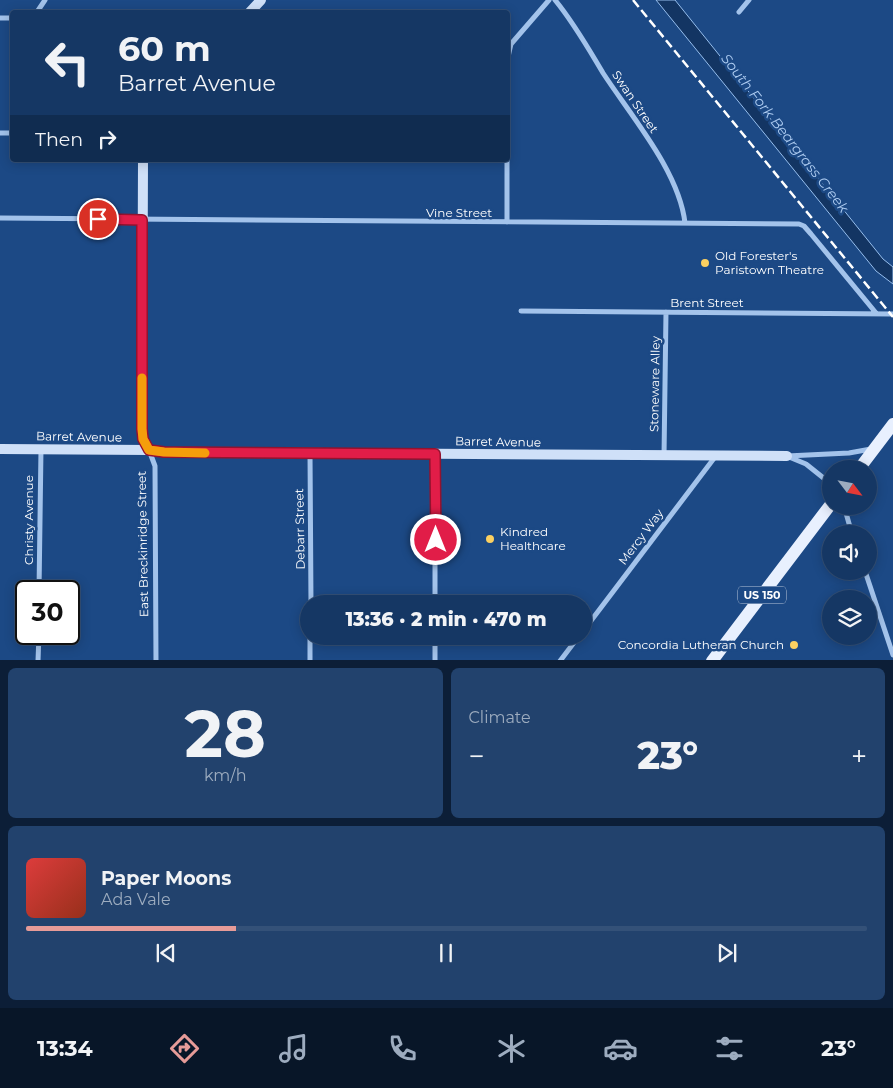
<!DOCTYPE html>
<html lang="en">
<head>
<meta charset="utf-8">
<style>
  body { margin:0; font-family:Montserrat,sans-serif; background:#22426d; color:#f1f3f6; height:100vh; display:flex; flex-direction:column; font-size:19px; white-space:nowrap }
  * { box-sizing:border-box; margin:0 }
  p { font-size:16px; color:#9dacbf }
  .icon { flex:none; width:28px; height:28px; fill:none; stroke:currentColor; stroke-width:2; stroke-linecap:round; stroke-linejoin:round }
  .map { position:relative; height:660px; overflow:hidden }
  .panel { display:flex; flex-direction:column; gap:8px; padding:8px; background:#0c1e37; flex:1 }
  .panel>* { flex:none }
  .guide { position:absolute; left:10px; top:10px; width:500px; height:152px; border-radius:5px; box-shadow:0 2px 12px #0003,0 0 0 1px #345178; background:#153764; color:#f1f3f6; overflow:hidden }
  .needle { width:32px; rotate:122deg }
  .fabs { position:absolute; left:822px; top:460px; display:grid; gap:10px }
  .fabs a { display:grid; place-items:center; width:55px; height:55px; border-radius:50%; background:#153764; box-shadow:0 2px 12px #0003,0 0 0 1px #345178; font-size:25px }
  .speed { position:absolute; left:15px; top:580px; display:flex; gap:10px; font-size:25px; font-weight:700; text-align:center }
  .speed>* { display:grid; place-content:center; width:65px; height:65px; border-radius:50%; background:#153764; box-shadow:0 2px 12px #0003,0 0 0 1px #345178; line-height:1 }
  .speed .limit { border:2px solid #111; border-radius:8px; background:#fff; color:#111 }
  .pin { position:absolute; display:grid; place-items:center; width:42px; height:42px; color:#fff; margin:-21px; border:2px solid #fff; border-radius:50%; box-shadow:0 1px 5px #0007 }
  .me { position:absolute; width:55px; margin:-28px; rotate:0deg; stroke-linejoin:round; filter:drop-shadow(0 0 4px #0008) }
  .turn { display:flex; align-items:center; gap:18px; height:105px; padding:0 25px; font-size:22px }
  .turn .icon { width:65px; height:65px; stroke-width:2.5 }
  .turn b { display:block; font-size:35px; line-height:42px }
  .then { display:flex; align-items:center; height:48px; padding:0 25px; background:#0003; gap:10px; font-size:19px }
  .big { font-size:38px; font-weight:800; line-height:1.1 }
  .panel .widget { flex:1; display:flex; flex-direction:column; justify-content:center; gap:8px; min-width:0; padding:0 18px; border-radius:8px; background:#22426d }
  .panel .dial { align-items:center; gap:0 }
  .dial b { font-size:65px; line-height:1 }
  .song { display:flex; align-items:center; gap:15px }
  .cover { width:60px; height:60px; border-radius:8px; background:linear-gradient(135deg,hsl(0 70% 55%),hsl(10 70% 35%)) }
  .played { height:5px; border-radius:2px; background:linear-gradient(90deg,#e69b98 25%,#345178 25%) }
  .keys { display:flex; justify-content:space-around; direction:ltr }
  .heat { display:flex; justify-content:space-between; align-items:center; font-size:28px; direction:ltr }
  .panel .tiles { flex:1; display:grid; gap:8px; grid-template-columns:1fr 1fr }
  .widget:last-child { grid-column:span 2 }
  .trip { position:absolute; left:300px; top:595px; width:292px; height:50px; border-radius:25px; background:#153764; box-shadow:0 2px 12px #0003,0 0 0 1px #345178; font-weight:800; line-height:50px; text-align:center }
  .tabs { display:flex; height:80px; justify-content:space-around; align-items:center; background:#081628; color:#9dacbf }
  .tabs .icon { width:35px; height:35px }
  .tabs .on { color:#e69b98 }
  .tabs b { font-size:22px; color:#f1f3f6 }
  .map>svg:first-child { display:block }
</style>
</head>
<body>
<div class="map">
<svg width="893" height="661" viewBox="0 0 893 661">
  <rect width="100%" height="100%" fill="#1c4985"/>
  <path fill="#133563" stroke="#96beed" d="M656 0H675L883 259 893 267V284L876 271Z"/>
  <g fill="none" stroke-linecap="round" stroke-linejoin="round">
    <path stroke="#a3c3eb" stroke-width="5" d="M555 0C574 23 588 48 603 73 631 116 679 171 685 223
      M37 12 45 0
      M739 12 749 0
      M0 18H12
      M508 98V57L511 44 549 0
      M0 133H12
      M0 218 799 224 804 226 811 234 876 313
      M507 222V160
      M521 311 893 314
      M149 450 155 466 156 661
      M310 453 311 604
      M435 454V604
      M664 456 666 312
      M787 456 849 453 871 449
      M789 457 806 464 831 484
      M844 506 852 534
      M865 571 893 655
      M39 591 41 449
      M584 630 715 457
      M38 661 39 634
      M310 661V636
      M435 661V636
      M560 661 579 636"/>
    <path stroke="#cfe0f8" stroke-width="10" d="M250 12 261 0
      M143 160 142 429 143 439 149 450
      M0 449 149 450 164 452 787 456"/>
    <path stroke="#e8f0fe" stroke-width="12" d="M859 469 893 424
      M712 661 831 504"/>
    <path stroke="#fff" stroke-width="2.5" stroke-dasharray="9 4" stroke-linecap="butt" d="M633 0 893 317"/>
  </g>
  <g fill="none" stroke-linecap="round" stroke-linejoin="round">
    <g stroke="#92132f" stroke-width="12">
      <path id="route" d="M98 219 142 220V429L143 439 149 450 164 452 435 454 436 540"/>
    </g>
    <use href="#route" stroke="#e11d48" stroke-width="9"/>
    <path stroke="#f59e0b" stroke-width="9" d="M142 378V429L143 439 149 450 164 452 205 453"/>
  </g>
  <g fill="#fbd061" stroke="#1c4985" stroke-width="2">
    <circle cx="705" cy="263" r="5"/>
    <circle cx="490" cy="539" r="5"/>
    <circle cx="794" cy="645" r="5"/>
  </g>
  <g text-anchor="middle" stroke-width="5" stroke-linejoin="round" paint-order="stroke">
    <rect fill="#1c4985" stroke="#bbc8da" stroke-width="1" x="738" y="586.5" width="48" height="17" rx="4"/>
    <g font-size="11" font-weight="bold" fill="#fff">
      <text x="762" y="599">US 150</text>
    </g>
    <g font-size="12" fill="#fff" stroke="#1c4985">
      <text transform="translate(635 102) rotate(56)" y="4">Swan Street</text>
      <text x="459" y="217">Vine Street</text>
      <text x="707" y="307">Brent Street</text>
      <text transform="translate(655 384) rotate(-89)" y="4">Stoneware Alley</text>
      <text transform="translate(79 437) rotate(1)" y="4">Barret Avenue</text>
      <text transform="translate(498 442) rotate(1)" y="4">Barret Avenue</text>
      <text transform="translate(29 520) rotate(-90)" y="4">Christy Avenue</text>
      <text transform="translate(300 529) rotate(-91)" y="4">Debarr Street</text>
      <text transform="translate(641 537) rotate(-53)" y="4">Mercy Way</text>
      <text transform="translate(143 544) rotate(-91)" y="4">East Breckinridge Street</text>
    </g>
    <g font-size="12" fill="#fff" stroke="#1c4985" text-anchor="start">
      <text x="715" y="260">Old Forester's<tspan x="715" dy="14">Paristown Theatre</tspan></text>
      <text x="500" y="536">Kindred<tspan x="500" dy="14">Healthcare</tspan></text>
      <text x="784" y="649" text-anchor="end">Concordia Lutheran Church</text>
    </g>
    <g font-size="14" font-style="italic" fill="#afcdf2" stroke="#1c4985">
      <text transform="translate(785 133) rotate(52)" y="5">South Fork Beargrass Creek</text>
    </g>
  </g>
</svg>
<div class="fabs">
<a><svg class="needle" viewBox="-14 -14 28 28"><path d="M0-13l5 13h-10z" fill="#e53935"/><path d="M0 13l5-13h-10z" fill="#9dacbf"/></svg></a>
<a><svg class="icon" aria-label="sound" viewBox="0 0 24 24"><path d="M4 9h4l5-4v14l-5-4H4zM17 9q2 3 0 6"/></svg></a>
<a><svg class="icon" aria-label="layers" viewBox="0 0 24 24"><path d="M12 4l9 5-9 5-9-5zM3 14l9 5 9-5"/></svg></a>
</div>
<div class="speed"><div class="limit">30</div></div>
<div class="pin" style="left:98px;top:219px;background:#d93025"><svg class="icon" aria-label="arrive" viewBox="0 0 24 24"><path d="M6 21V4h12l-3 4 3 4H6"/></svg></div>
<svg class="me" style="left:436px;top:540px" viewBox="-20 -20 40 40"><circle r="17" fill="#e11d48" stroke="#fff" stroke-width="3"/><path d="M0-11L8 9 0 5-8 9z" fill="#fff"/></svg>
<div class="trip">13:36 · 2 min · 470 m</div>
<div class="guide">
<div class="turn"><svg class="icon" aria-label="left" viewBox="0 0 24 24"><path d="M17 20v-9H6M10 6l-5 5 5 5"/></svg><div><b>60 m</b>Barret Avenue</div></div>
<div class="then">Then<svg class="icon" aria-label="right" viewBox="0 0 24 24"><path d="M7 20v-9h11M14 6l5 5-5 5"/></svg></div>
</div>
</div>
<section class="panel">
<div class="tiles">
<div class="widget dial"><b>28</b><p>km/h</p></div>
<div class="widget"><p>Climate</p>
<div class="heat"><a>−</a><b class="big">23°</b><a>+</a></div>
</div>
<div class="widget">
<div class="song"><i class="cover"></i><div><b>Paper Moons</b><p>Ada Vale</p></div></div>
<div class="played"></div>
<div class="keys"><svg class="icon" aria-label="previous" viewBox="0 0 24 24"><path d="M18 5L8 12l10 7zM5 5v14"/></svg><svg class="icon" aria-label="pause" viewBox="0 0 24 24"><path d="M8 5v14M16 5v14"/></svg><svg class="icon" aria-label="next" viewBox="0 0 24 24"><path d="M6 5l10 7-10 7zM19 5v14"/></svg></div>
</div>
</div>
</section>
<nav class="tabs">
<b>13:34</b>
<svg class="icon on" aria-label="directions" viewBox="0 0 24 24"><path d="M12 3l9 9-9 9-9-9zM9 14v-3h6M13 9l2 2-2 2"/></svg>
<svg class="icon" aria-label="music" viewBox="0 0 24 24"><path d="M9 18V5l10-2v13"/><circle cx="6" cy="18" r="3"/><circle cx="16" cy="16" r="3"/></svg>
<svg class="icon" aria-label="phone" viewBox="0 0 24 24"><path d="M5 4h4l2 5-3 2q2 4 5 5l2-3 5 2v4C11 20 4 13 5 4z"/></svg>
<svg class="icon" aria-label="climate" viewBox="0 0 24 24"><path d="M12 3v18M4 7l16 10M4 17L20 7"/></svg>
<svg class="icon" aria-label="car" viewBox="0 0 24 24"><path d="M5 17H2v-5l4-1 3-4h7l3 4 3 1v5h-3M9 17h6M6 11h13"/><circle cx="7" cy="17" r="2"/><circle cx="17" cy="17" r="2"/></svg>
<svg class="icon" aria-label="filters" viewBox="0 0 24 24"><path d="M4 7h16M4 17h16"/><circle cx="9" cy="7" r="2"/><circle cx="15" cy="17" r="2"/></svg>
<b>23°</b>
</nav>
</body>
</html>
